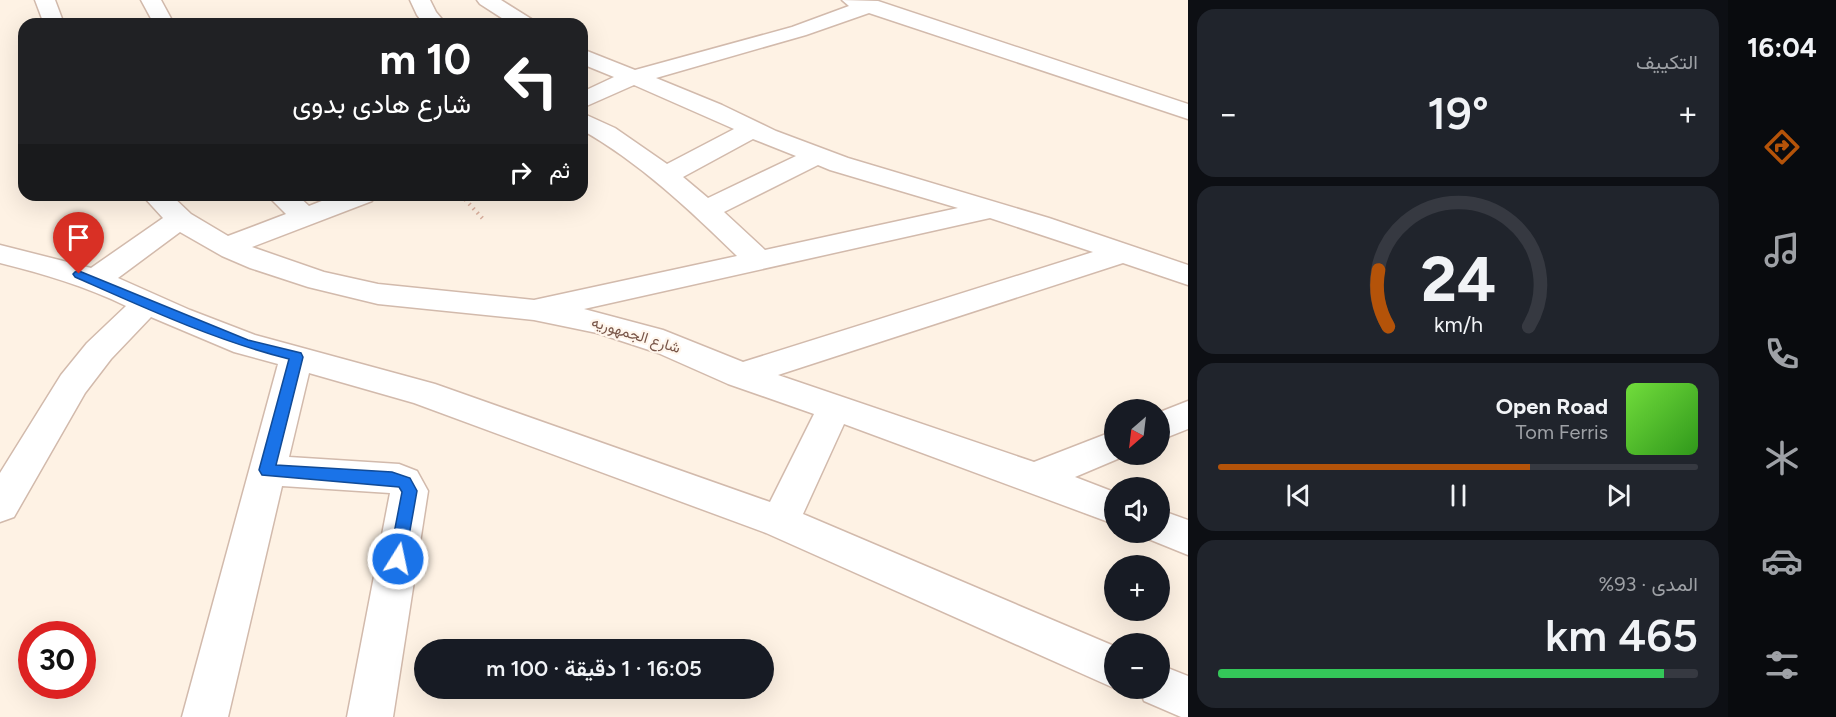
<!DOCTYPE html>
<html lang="ar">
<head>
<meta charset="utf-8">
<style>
  body { margin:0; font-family:Figtree,Vazirmatn,sans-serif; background:#20242c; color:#f1f3f6; direction:rtl; height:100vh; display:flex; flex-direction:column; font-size:22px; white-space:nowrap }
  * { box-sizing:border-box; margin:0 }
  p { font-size:20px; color:#9ea1a6 }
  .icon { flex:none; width:33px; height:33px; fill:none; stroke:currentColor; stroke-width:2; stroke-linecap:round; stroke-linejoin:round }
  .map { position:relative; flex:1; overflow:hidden; direction:ltr }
  .sheet { display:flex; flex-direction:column; gap:9px; padding:9px; background:#0d0f14; width:540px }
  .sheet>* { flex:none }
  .guide { position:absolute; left:18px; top:18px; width:570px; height:183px; border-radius:18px; box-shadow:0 6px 24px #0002; direction:rtl; background:#202124; color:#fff; overflow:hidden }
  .needle { width:39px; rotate:208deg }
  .fabs { position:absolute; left:1104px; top:399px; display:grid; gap:12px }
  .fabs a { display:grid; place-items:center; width:66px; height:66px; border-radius:50%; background:#171b24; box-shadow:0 6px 24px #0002; font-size:30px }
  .speed { position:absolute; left:18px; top:621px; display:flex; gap:12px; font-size:30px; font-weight:700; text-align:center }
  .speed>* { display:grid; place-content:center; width:78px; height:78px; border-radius:50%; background:#171b24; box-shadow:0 6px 24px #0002; line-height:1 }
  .speed .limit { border:9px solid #d22; background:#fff; color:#111 }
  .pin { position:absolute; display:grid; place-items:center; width:51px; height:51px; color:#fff; margin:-62px -26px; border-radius:50% 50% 50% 0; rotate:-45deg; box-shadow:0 0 6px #0007 }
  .pin .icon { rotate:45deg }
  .me { position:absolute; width:66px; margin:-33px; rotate:10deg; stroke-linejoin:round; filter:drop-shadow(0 0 4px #0008) }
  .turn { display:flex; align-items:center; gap:21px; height:126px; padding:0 18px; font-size:27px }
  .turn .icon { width:78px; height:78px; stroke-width:2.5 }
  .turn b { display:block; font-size:42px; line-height:51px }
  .then { display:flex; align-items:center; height:57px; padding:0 18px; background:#0003; gap:12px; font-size:22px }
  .big { font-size:45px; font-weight:600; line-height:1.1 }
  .sheet .tile { flex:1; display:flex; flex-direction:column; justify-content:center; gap:9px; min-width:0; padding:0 21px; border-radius:18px; background:#20242c }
  .sheet .dial { align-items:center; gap:0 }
  .dial svg { height:156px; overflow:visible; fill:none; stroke:#363941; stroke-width:7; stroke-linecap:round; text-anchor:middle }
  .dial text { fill:#f1f3f6; stroke:none }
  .song { display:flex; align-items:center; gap:18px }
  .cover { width:72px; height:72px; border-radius:9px; background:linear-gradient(135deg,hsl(100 70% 55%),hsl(110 70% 35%)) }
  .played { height:6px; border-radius:3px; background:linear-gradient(90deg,#b45309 65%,#363941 65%) }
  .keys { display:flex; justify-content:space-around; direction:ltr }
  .heat { display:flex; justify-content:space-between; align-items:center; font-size:33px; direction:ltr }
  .charge { height:9px; border-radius:4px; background:linear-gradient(90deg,#34c759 93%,#363941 0) }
  .trip { position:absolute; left:414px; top:639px; width:360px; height:60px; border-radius:30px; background:#171b24; box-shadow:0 6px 24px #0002; font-weight:600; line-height:60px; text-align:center; direction:rtl }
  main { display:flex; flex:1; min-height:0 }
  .tab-bar { display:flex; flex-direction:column; width:108px; justify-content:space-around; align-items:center; background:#090b0e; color:#9ea1a6 }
  .tab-bar .icon { width:42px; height:42px }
  .tab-bar .on { color:#b45309 }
  .tab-bar b { font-size:27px; color:#f1f3f6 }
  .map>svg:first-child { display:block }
</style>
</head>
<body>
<main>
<nav class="tab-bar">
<b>16:04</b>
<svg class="icon on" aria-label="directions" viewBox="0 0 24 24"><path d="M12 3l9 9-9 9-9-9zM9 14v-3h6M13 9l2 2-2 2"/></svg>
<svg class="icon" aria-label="music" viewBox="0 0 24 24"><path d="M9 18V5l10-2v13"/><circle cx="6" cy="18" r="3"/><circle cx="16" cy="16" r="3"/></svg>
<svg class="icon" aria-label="phone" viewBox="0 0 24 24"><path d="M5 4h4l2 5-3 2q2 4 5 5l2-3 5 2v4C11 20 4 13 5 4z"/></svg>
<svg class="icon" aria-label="climate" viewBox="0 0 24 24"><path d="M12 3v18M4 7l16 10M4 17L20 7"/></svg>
<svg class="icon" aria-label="car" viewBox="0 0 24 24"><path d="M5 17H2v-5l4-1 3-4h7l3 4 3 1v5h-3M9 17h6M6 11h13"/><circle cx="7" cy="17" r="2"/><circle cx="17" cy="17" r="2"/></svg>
<svg class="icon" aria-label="filters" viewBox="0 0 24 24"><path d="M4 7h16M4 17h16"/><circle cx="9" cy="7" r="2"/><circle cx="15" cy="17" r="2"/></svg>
</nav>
<section class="sheet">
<div class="tile"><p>التكييف</p>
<div class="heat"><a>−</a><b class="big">19°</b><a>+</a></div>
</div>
<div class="tile dial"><svg viewBox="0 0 100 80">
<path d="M14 69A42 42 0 1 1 86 69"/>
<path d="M14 69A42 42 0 0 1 9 40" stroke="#b45309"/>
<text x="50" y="56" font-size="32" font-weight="700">24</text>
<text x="50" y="72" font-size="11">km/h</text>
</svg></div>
<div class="tile">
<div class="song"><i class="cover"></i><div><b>Open Road</b><p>Tom Ferris</p></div></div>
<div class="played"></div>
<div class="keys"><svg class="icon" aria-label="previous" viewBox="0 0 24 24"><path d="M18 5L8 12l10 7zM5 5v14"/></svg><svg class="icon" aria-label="pause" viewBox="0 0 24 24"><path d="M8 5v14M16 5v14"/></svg><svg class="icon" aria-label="next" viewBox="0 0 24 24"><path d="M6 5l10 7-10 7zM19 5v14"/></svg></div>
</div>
<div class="tile"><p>المدى · 93%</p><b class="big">465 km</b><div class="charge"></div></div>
</section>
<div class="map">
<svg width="1188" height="717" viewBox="0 0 1188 717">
  <rect width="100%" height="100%" fill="#fef2e4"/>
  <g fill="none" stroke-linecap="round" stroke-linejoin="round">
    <g stroke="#d2baac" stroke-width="3">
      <path id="minor" d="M35 0H55L64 24H44Z
        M141 0H161L174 24H154Z
        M410 0H430L436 12 446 24H424L417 15Z
        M477 0H501L533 20 536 24H511L480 4Z
        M842 0 878 1 1188 104V119L869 13 806 35 656 78 722 105 776 131 848 158 1049 218 1188 265V285L1123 263 778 375 1034 462 1114 431V454L1127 455 1075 477 1114 492V524L844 424 803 514 1114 646V688L766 533 414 403 309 373 289 457 399 464 417 471 428 491 393 717H347L390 493 282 486 228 717H182L278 364 234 352 151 317 111 359 85 393 14 517 0 522V473L61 375 87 343 126 306C85 286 44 274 0 263V245L91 268 163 218 142 195H171L191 214 228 236 286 214 267 195H297L309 206 337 195H376L372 201 252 247 324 272 378 284 534 300 737 256C689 209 640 163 582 130V113L615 128 667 164 734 129 634 85 582 108V92L614 77 582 64V49L635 70 792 27 849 6ZM753 139 796 156 708 198 683 177ZM818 165 830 170 958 208 765 250 724 212ZM990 218 1093 252 743 362 663 330 584 309ZM180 232 222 256 250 268 308 287 378 304 534 320 597 333 658 353 728 384 814 414 770 502 435 384 255 335 190 310 118 278Z
        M1188 401V429L1160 440V412Z
        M1160 510 1188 520V555L1146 538 1144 532H1160Z
        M1160 665 1188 676V717H1181L1144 701 1139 688H1160Z"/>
    </g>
    <path stroke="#daaf9d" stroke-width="4" stroke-dasharray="1.5 4.5" stroke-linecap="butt" d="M461 195 484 220"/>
    <use href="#minor" fill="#fff" fill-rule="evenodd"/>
  </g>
  <path fill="#1a73e8" stroke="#114b97" stroke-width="1.5" d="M79 271 248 340 301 353 303 357 276 465 392 472 410 478 417 491 404 564 398 566 392 564 389 559 402 492 399 487 262 475 259 470 289 359C214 340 145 308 75 277L73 274 75 272Z"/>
  <g text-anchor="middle" stroke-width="4.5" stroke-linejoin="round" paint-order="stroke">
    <g font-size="15" fill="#785548" stroke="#fff6ec">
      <text transform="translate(636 335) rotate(17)" y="5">شارع الجمهوريه</text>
    </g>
  </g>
</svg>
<div class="fabs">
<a><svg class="needle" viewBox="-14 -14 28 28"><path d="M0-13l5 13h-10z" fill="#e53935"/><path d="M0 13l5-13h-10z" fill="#9ea1a6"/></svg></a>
<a><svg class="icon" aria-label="sound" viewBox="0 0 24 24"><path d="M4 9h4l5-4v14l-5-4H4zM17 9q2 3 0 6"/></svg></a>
<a>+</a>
<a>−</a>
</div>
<div class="speed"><div class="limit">30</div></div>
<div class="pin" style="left:79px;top:274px;background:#d93025"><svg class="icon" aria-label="arrive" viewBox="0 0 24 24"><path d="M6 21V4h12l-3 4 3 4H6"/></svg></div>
<svg class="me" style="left:398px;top:559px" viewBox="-20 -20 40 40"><circle r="17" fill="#1a73e8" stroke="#fff" stroke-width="3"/><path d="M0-11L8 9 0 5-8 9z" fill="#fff"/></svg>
<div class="trip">16:05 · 1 دقيقة · 100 m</div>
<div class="guide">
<div class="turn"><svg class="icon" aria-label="left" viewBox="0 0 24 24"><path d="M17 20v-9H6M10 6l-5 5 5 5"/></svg><div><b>10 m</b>شارع هادى بدوى</div></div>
<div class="then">ثم<svg class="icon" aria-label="right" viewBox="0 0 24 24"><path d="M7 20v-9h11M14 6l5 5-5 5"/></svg></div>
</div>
</div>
</main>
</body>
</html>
